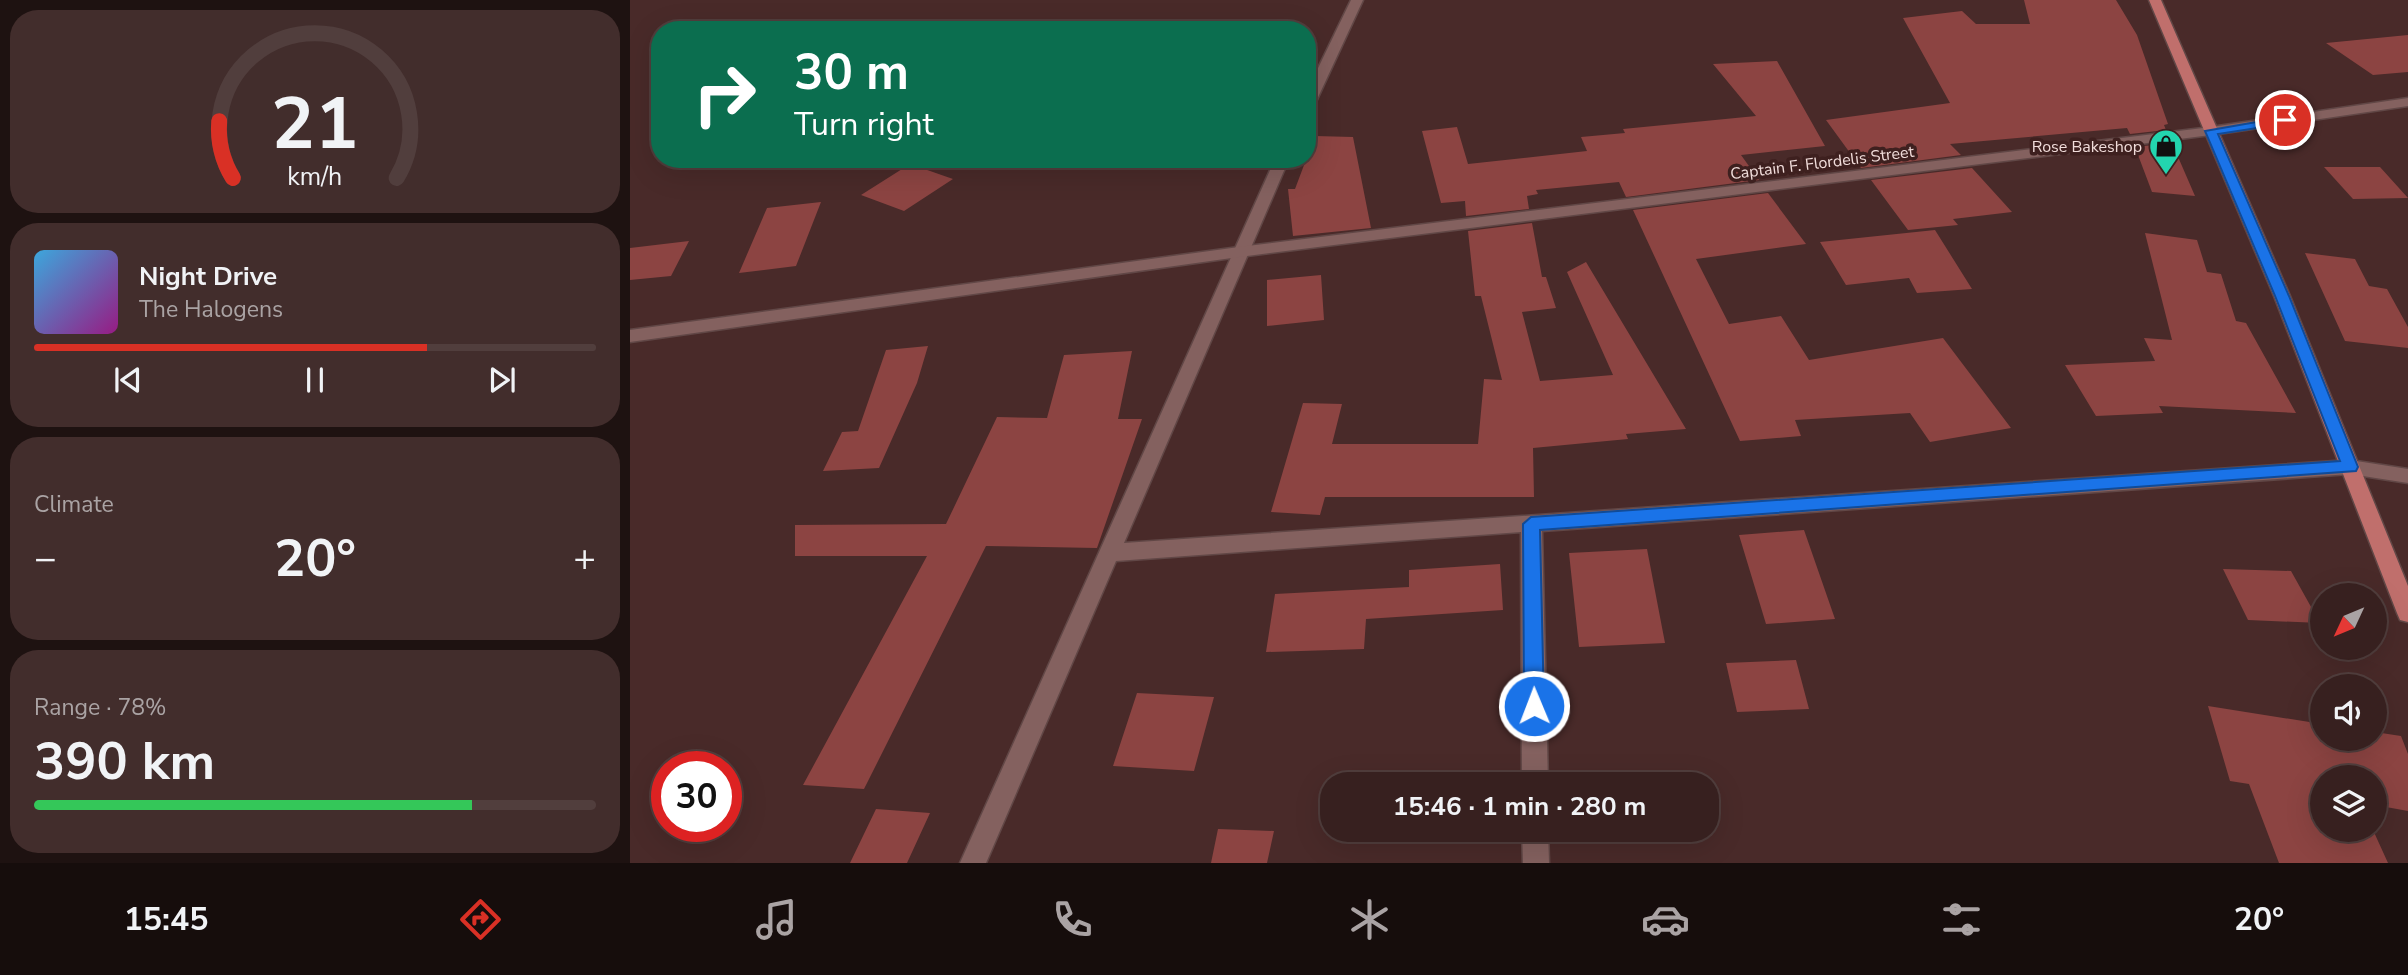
<!DOCTYPE html>
<html lang="en">
<head>
<meta charset="utf-8">
<style>
  body { margin:0; font-family:"Nunito Sans",sans-serif; background:#422d2c; color:#f1f3f6; height:100vh; display:flex; flex-direction:column; font-size:26px; white-space:nowrap }
  * { box-sizing:border-box; margin:0 }
  p { font-size:23px; color:#aaa3a4 }
  .icon { flex:none; width:38px; height:38px; fill:none; stroke:currentColor; stroke-width:2; stroke-linecap:round; stroke-linejoin:round }
  .map { position:relative; flex:1; overflow:hidden }
  .sheet { display:flex; flex-direction:column; gap:10px; padding:10px; background:#1e1211; width:630px }
  .sheet>* { flex:none }
  .hud { position:absolute; left:21px; top:21px; width:665px; height:147px; border-radius:28px; box-shadow:0 7px 28px #0002,0 0 0 2px #513e3d; background:#0b6e4f; color:#fff; overflow:hidden }
  .needle { width:46px; rotate:226deg }
  .tools { position:absolute; left:1680px; top:583px; display:grid; gap:14px }
  .tools a { display:grid; place-items:center; width:77px; height:77px; border-radius:50%; background:#37201f; box-shadow:0 7px 28px #0002,0 0 0 2px #513e3d; font-size:35px }
  .speed { position:absolute; left:21px; top:751px; display:flex; gap:14px; font-size:35px; font-weight:700; text-align:center }
  .speed>* { display:grid; place-content:center; width:91px; height:91px; border-radius:50%; background:#37201f; box-shadow:0 7px 28px #0002,0 0 0 2px #513e3d; line-height:1 }
  .speed .limit { border:10px solid #d22; background:#fff; color:#111 }
  .pin { position:absolute; display:grid; place-items:center; width:60px; height:60px; color:#fff; margin:-30px; border:4px solid #fff; border-radius:50%; box-shadow:0 2px 7px #0007 }
  .me { position:absolute; width:77px; margin:-38px; rotate:359deg; stroke-linejoin:round; filter:drop-shadow(0 0 5px #0008) }
  .turn { display:flex; align-items:center; gap:24px; height:147px; padding:0 28px; font-size:32px }
  .turn .icon { width:91px; height:91px; stroke-width:2.5 }
  .turn b { display:block; font-size:49px; line-height:60px }
  .big { font-size:52px; font-weight:700; line-height:1.1 }
  .sheet .card { flex:1; display:flex; flex-direction:column; justify-content:center; gap:10px; min-width:0; padding:0 24px; border-radius:28px; background:#422d2c }
  .sheet .dial { align-items:center; gap:0 }
  .dial svg { height:182px; overflow:visible; fill:none; stroke:#513e3d; stroke-width:7; stroke-linecap:round; text-anchor:middle }
  .dial text { fill:#f1f3f6; stroke:none }
  .song { display:flex; align-items:center; gap:21px }
  .cover { width:84px; height:84px; border-radius:10px; background:linear-gradient(135deg,hsl(200 70% 55%),hsl(310 70% 35%)) }
  .played { height:7px; border-radius:4px; background:linear-gradient(90deg,#d93025 70%,#513e3d 70%) }
  .keys { display:flex; justify-content:space-around; direction:ltr }
  .heat { display:flex; justify-content:space-between; align-items:center; font-size:38px; direction:ltr }
  .charge { height:10px; border-radius:5px; background:linear-gradient(90deg,#34c759 78%,#513e3d 0) }
  .trip { position:absolute; left:690px; top:772px; width:399px; height:70px; border-radius:28px; background:#37201f; box-shadow:0 7px 28px #0002,0 0 0 2px #513e3d; font-weight:700; line-height:70px; text-align:center }
  .tab-bar { display:flex; height:112px; justify-content:space-around; align-items:center; background:#160d0c; color:#aaa3a4 }
  .tab-bar .icon { width:49px; height:49px }
  .tab-bar .active { color:#d93025 }
  .tab-bar b { font-size:32px; color:#f1f3f6 }
  main { display:flex; flex:1; min-height:0 }
  .map>svg:first-child { display:block }
</style>
</head>
<body>
<main>
<section class="sheet">
<div class="card dial"><svg viewBox="0 0 100 80">
<path d="M14 69A42 42 0 1 1 86 69"/>
<path d="M14 69A42 42 0 0 1 8 44" stroke="#d93025"/>
<text x="50" y="56" font-size="32" font-weight="700">21</text>
<text x="50" y="72" font-size="11">km/h</text>
</svg></div>
<div class="card">
<div class="song"><i class="cover"></i><div><b>Night Drive</b><p>The Halogens</p></div></div>
<div class="played"></div>
<div class="keys"><svg class="icon" aria-label="previous" viewBox="0 0 24 24"><path d="M18 5L8 12l10 7zM5 5v14"/></svg><svg class="icon" aria-label="pause" viewBox="0 0 24 24"><path d="M8 5v14M16 5v14"/></svg><svg class="icon" aria-label="next" viewBox="0 0 24 24"><path d="M6 5l10 7-10 7zM19 5v14"/></svg></div>
</div>
<div class="card"><p>Climate</p>
<div class="heat"><a>−</a><b class="big">20°</b><a>+</a></div>
</div>
<div class="card"><p>Range · 78%</p><b class="big">390 km</b><div class="charge"></div></div>
</section>
<div class="map">
<svg width="1778" height="863" viewBox="0 0 1778 863">
  <rect width="100%" height="100%" fill="#492a29"/>
  <path fill="#8c4442" d="M1394 0H1486L1507 35 1538 124 1534 125 1536 130 1500 134 1497 128 1320 144 1331 155 1231 168 1196 120 1320 103 1273 18 1332 11 1346 24H1400Z
    M1778 35V72L1743 75 1696 43Z
    M1147 61 1195 146 1111 155 1129 180 996 197 989 182 906 190 908 194 897 196 899 209 836 216 835 201 811 203 792 131 827 127 838 164 957 151 951 137 995 133 993 129 1126 116 1083 64Z
    M685 136 723 137 741 228 663 236 658 189H665Z
    M1542 143 1565 196 1522 192 1505 147Z
    M280 164 323 179 274 211 231 195Z
    M1694 167H1750L1778 198 1723 199Z
    M1342 168 1382 212 1323 219 1328 225 1278 230 1241 180Z
    M1138 193 1176 244 1066 259 1099 324 1151 316 1179 360 1313 338 1381 428 1300 442 1280 413 1165 420 1171 436 1110 441 1003 210Z
    M191 202 166 266 109 273 137 208Z
    M902 223 912 277H916L926 308 892 312 910 381 983 375 937 272 956 262 1056 429 996 434 998 439 903 448 904 497H695L690 515 641 512 673 403 712 404 702 444H848L854 379 872 380 851 296H845L838 231Z
    M1305 230 1342 289 1287 293 1279 278 1216 285 1190 242Z
    M1515 233 1567 240 1577 272 1591 274 1606 321 1616 323 1666 413 1529 406 1533 413 1466 416 1435 365 1525 361 1514 338 1542 340Z
    M59 241 41 276 0 280V248Z
    M1675 253 1725 259 1739 286 1757 289 1778 327V348L1715 341Z
    M691 275 694 320 637 326V280Z
    M298 346 287 383 249 468 193 471 212 432 228 431 256 350Z
    M502 351 488 419H512L467 548 356 546 234 789 173 785 297 556H165V525L316 524 367 417 417 418 434 355Z
    M1174 530 1205 619 1136 624 1109 535Z
    M1017 549 1035 643 949 647 939 553Z
    M870 564 873 610 736 619 734 649 636 652 645 594 779 587V570Z
    M1593 569 1661 571 1690 623 1618 620Z
    M1166 660 1179 709 1107 712 1096 663Z
    M507 693 584 697 564 771 483 766Z
    M1578 706 1692 724V738H1745V732L1771 736 1778 754V811L1745 805V777H1692V830H1743L1758 863H1649L1619 784 1600 781Z
    M246 809 300 813 277 863H220Z
    M588 829 644 831 637 863H581Z"/>
  <g fill="none" stroke-linecap="round" stroke-linejoin="round">
    <g stroke="#614746" stroke-width="3">
      <path id="minor" d="M721 0H733L684 106 677 110V91Z
        M645 159H659L494 543 1720 460 1778 469V483L1720 474 912 531 918 784H892L891 532 486 561 356 863H330Z
        M892 830H918L919 863H893Z"/>
    </g>
    <g stroke="#614746" stroke-width="3">
      <path id="tertiary" d="M1778 98V106L1581 135 609 257 0 342V330L609 247 1581 127Z"/>
    </g>
    <g stroke="#614746" stroke-width="3">
      <path id="primary" d="M1519 0H1531L1660 296 1778 586V622L1770 620 1767 613 1644 296Z"/>
    </g>
    <use href="#minor" fill="#84615f" fill-rule="evenodd"/>
    <use href="#tertiary" fill="#84615f" fill-rule="evenodd"/>
    <use href="#primary" fill="#c06f6c" fill-rule="evenodd"/>
  </g>
  <path fill="#1a73e8" stroke="#114b97" stroke-width="2" d="M1655 117 1661 120 1659 123 1588 134 1659 296 1728 467 1726 471 910 530 914 706 911 712 904 715 897 712 894 706 893 524 901 517 1710 461 1645 296 1575 131Z"/>
  <defs>
    <g id="shop-pin" transform="scale(1.75)"><path d="M0 17L-7.5 6A9.5 9.5 0 1 1 7.5 6Z" fill="#23d5af" stroke="#3e201f"/><path d="M-5-2.5h2.3a2.7 3.5 0 0 1 5.4 0H5L5.5 6h-11ZM-1.5-2.5h3a1.5 2.3 0 0 0-3 0Z" fill="#111"/></g>
  </defs>
  <g fill-rule="evenodd">
    <use href="#shop-pin" x="1536" y="146"/>
  </g>
  <g text-anchor="middle" stroke-width="7" stroke-linejoin="round" paint-order="stroke">
    <g font-size="16" fill="#f1dddb" stroke="#3e201f" text-anchor="end">
      <text x="1512" y="152">Rose Bakeshop</text>
    </g>
    <g font-size="16" fill="#f1dddb" stroke="#3e201f">
      <text transform="translate(1192 162) rotate(-7)" y="6">Captain F. Flordelis Street</text>
    </g>
  </g>
</svg>
<div class="tools">
<a><svg class="needle" viewBox="-14 -14 28 28"><path d="M0-13l5 13h-10z" fill="#e53935"/><path d="M0 13l5-13h-10z" fill="#aaa3a4"/></svg></a>
<a><svg class="icon" aria-label="sound" viewBox="0 0 24 24"><path d="M4 9h4l5-4v14l-5-4H4zM17 9q2 3 0 6"/></svg></a>
<a><svg class="icon" aria-label="layers" viewBox="0 0 24 24"><path d="M12 4l9 5-9 5-9-5zM3 14l9 5 9-5"/></svg></a>
</div>
<div class="speed"><div class="limit">30</div></div>
<div class="pin" style="left:1655px;top:120px;background:#d93025"><svg class="icon" aria-label="arrive" viewBox="0 0 24 24"><path d="M6 21V4h12l-3 4 3 4H6"/></svg></div>
<svg class="me" style="left:904px;top:706px" viewBox="-20 -20 40 40"><circle r="17" fill="#1a73e8" stroke="#fff" stroke-width="3"/><path d="M0-11L8 9 0 5-8 9z" fill="#fff"/></svg>
<div class="trip">15:46 · 1 min · 280 m</div>
<div class="hud">
<div class="turn"><svg class="icon" aria-label="right" viewBox="0 0 24 24"><path d="M7 20v-9h11M14 6l5 5-5 5"/></svg><div><b>30 m</b>Turn right</div></div>
</div>
</div>
</main>
<nav class="tab-bar">
<b>15:45</b>
<svg class="icon active" aria-label="directions" viewBox="0 0 24 24"><path d="M12 3l9 9-9 9-9-9zM9 14v-3h6M13 9l2 2-2 2"/></svg>
<svg class="icon" aria-label="music" viewBox="0 0 24 24"><path d="M9 18V5l10-2v13"/><circle cx="6" cy="18" r="3"/><circle cx="16" cy="16" r="3"/></svg>
<svg class="icon" aria-label="phone" viewBox="0 0 24 24"><path d="M5 4h4l2 5-3 2q2 4 5 5l2-3 5 2v4C11 20 4 13 5 4z"/></svg>
<svg class="icon" aria-label="climate" viewBox="0 0 24 24"><path d="M12 3v18M4 7l16 10M4 17L20 7"/></svg>
<svg class="icon" aria-label="car" viewBox="0 0 24 24"><path d="M5 17H2v-5l4-1 3-4h7l3 4 3 1v5h-3M9 17h6M6 11h13"/><circle cx="7" cy="17" r="2"/><circle cx="17" cy="17" r="2"/></svg>
<svg class="icon" aria-label="filters" viewBox="0 0 24 24"><path d="M4 7h16M4 17h16"/><circle cx="9" cy="7" r="2"/><circle cx="15" cy="17" r="2"/></svg>
<b>20°</b>
</nav>
</body>
</html>
